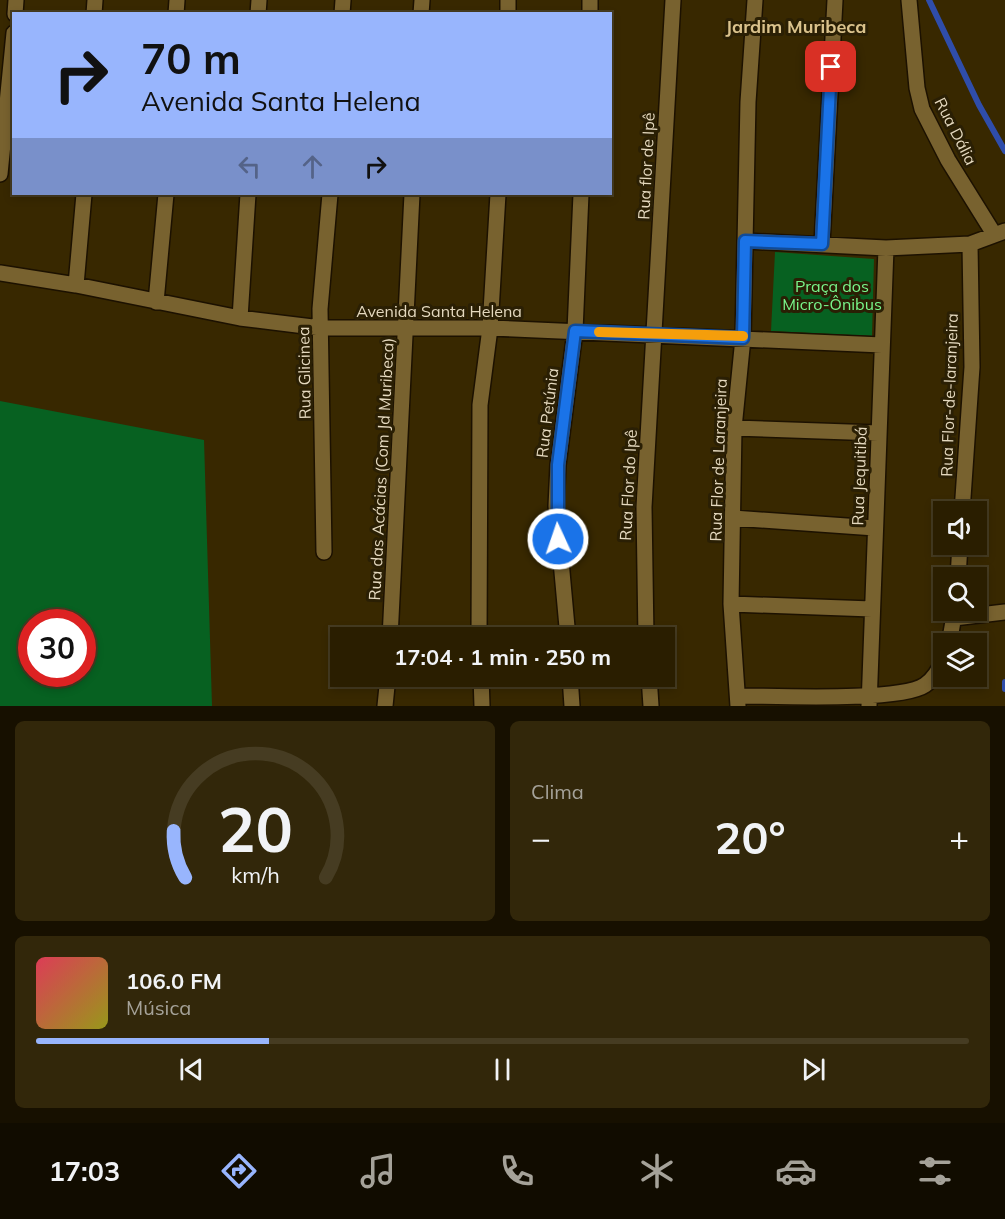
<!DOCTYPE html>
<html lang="pt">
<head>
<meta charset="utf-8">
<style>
  body { margin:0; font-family:Mulish,sans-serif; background:#32270a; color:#f1f3f6; height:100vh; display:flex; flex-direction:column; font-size:22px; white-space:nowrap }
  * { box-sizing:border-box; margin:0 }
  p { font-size:20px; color:#a5a299 }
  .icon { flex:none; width:33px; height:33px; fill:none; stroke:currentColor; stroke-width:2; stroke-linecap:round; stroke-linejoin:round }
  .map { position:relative; height:706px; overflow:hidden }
  .drawer { display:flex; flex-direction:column; gap:15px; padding:15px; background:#171000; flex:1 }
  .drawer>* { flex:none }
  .guide { position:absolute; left:12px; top:12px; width:600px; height:183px; border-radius:0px; box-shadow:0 3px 9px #0003,0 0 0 2px #463c22; background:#98b5fd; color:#111; overflow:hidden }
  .tools { position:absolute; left:933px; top:501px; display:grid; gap:12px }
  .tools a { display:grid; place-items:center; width:54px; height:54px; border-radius:0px; background:#2a1e00; box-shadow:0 3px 9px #0003,0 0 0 2px #463c22; font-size:30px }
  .speed { position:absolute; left:18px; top:609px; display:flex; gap:12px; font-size:30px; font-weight:700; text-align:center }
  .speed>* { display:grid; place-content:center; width:78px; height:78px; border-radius:50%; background:#2a1e00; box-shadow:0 3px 9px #0003,0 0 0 2px #463c22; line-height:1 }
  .speed .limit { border:9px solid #d22; background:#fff; color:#111 }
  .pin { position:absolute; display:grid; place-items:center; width:51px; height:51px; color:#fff; margin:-26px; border-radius:12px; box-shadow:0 3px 9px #0006 }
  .me { position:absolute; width:66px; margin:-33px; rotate:357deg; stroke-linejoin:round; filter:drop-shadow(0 0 4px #0008) }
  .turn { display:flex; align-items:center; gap:21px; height:126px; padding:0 30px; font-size:27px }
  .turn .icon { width:78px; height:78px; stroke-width:2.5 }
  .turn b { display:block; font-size:42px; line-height:51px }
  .lanes { display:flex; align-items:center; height:57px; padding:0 30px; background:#0003; justify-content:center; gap:30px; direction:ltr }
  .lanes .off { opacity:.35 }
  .big { font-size:45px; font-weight:700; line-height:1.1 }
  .drawer .card { flex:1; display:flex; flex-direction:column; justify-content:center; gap:9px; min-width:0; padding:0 21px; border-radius:9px; background:#32270a }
  .drawer .dial { align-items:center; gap:0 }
  .dial svg { height:156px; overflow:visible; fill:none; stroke:#463c22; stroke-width:7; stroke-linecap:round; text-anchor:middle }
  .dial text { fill:#f1f3f6; stroke:none }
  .song { display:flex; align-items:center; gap:18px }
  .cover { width:72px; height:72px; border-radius:9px; background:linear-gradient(135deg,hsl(350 70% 55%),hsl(60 70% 35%)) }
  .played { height:6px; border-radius:3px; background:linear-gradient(90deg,#98b5fd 25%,#463c22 25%) }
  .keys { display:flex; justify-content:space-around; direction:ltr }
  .heat { display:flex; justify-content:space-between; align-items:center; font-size:33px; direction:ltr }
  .drawer .tiles { flex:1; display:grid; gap:15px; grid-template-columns:1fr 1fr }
  .card:last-child { grid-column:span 2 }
  .trip { position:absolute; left:330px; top:627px; width:345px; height:60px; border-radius:0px; background:#2a1e00; box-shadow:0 3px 9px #0003,0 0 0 2px #463c22; font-weight:700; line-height:60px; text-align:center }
  .dock { display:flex; height:96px; justify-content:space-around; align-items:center; background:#110c00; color:#a5a299 }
  .dock .icon { width:42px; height:42px }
  .dock .on { color:#98b5fd }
  .dock b { font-size:27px; color:#f1f3f6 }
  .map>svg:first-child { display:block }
</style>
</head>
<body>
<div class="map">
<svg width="1005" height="706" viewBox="0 0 1005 706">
  <rect width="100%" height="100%" fill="#382800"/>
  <path fill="#076121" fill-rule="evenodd" d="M775 252 874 259 872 336 771 331Z
    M0 401 204 440 212 706H0ZM32 622H82V674H32Z"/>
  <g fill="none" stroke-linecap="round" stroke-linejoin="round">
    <path stroke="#2f4daa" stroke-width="6" d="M929 0 979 105 1005 151
      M1005 682V689"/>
    <g stroke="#1c1100" stroke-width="18">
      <path id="minor" d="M909 0 917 88 922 109 948 160 994 234
        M15 14 16 0
        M94 14 95 0
        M176 14 177 0
        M258 14 259 0
        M342 14 343 0
        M421 14 422 0
        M508 14V0
        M590 14V0
        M0 174 14 33
        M745 241 886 248 970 244 1005 231
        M822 244 835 0
        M0 273 76 285 240 318 321 328H490L882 345
        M76 285 84 194
        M156 302 166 194
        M240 318 248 194
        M734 428 878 433
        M962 512 972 367 970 244
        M733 518 875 528
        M324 552 320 309 330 194
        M958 578 960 544
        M731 604 872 609
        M954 618 1005 612
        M390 638 412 194
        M479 638 480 405 490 328 498 194
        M568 638 556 506 558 465 575 331 581 194
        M646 638 644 507 673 0
        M949 644 955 610
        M481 676 482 706
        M570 676 572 706
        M649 676 651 706
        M738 696C774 696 900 702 925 685 934 679 940 668 944 659
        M385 706 388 676
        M738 706 731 604 734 428 743 338 748 102 755 0
        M869 706 886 248"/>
    </g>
    <use href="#minor" stroke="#78622f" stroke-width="15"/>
  </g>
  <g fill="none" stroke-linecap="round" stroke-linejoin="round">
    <g stroke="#114b97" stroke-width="15">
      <path id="route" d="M558 539V465L575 331 743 338 745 241 822 244 831 67"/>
    </g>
    <use href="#route" stroke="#1a73e8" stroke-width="10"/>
    <path stroke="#f59e0b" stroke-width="10" d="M599 332 743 336"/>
  </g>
  <g text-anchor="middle" stroke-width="6" stroke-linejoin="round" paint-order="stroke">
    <g font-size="16" fill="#e5d9bf" stroke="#2a1f04">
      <text transform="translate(956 131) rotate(63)" y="6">Rua Dália</text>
      <text transform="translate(646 166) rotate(-87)" y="6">Rua flor de Ipê</text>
      <text x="439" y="317">Avenida Santa Helena</text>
      <text transform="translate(304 373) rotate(-91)" y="6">Rua Glicinea</text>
      <text transform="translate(949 395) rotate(-88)" y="6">Rua Flor-de-laranjeira</text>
      <text transform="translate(547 413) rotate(-83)" y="6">Rua Petúnia</text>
      <text transform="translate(718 460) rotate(-88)" y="6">Rua Flor de Laranjeira</text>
      <text transform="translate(381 469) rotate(-87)" y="6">Rua das Acácias (Com Jd Muribeca)</text>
      <text transform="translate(859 476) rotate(-88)" y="6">Rua Jequitibá</text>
      <text transform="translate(628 485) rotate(-87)" y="6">Rua Flor do Ipê</text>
    </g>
    <g font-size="16" fill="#79f68b" stroke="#2a1f04">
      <text x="832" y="292">Praça dos<tspan x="832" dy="18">Micro-Ônibus</tspan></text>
    </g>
    <g font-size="18" font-weight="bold" fill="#dac28c" stroke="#2a1f04">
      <text x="796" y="33">Jardim Muribeca</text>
    </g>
  </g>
</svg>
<div class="tools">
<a><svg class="icon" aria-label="sound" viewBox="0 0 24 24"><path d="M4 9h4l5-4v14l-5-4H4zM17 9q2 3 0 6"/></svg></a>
<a><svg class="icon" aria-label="search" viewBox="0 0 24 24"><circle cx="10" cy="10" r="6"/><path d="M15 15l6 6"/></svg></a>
<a><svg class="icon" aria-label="layers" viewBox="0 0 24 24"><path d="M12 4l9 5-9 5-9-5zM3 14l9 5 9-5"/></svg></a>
</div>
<div class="speed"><div class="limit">30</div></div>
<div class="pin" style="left:831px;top:67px;background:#d93025"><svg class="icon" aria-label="arrive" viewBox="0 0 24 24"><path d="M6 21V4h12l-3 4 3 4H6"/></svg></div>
<svg class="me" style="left:558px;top:539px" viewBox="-20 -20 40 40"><circle r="17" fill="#1a73e8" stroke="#fff" stroke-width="3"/><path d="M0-11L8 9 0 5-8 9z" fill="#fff"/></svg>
<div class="trip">17:04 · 1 min · 250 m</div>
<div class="guide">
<div class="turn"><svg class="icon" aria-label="right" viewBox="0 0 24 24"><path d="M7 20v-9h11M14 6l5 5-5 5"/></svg><div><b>70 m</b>Avenida Santa Helena</div></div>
<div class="lanes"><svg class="icon off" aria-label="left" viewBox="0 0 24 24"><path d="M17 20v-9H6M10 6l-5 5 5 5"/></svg><svg class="icon off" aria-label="ahead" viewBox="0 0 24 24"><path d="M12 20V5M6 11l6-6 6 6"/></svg><svg class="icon" aria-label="right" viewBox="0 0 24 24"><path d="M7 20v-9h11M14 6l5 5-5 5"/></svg></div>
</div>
</div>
<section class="drawer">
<div class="tiles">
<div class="card dial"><svg viewBox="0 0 100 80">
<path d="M14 69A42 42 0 1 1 86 69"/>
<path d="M14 69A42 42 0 0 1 8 45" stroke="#98b5fd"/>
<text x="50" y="56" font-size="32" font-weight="700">20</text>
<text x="50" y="72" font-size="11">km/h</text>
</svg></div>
<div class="card"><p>Clima</p>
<div class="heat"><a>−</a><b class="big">20°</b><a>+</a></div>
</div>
<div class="card">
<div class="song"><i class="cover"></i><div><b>106.0 FM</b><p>Música</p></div></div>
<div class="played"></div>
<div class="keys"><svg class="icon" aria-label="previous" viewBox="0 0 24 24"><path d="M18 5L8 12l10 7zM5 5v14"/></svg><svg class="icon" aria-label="pause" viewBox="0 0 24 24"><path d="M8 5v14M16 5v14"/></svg><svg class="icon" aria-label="next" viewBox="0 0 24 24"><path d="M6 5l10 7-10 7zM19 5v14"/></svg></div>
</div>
</div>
</section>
<nav class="dock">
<b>17:03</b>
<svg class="icon on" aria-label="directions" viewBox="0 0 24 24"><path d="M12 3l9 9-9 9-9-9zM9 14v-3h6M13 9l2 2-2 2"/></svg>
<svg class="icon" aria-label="music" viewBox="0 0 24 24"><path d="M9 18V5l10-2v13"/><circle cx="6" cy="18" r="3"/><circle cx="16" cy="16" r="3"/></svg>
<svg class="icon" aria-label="phone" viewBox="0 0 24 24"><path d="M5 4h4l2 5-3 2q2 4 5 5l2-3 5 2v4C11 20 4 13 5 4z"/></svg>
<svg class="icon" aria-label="climate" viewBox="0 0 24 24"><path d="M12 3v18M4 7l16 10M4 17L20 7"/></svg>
<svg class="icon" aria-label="car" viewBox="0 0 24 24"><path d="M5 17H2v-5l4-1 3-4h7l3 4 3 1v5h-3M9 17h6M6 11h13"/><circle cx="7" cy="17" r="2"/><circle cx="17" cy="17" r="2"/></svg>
<svg class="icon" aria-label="filters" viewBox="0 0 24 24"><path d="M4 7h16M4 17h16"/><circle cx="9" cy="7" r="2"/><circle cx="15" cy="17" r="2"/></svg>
</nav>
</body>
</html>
